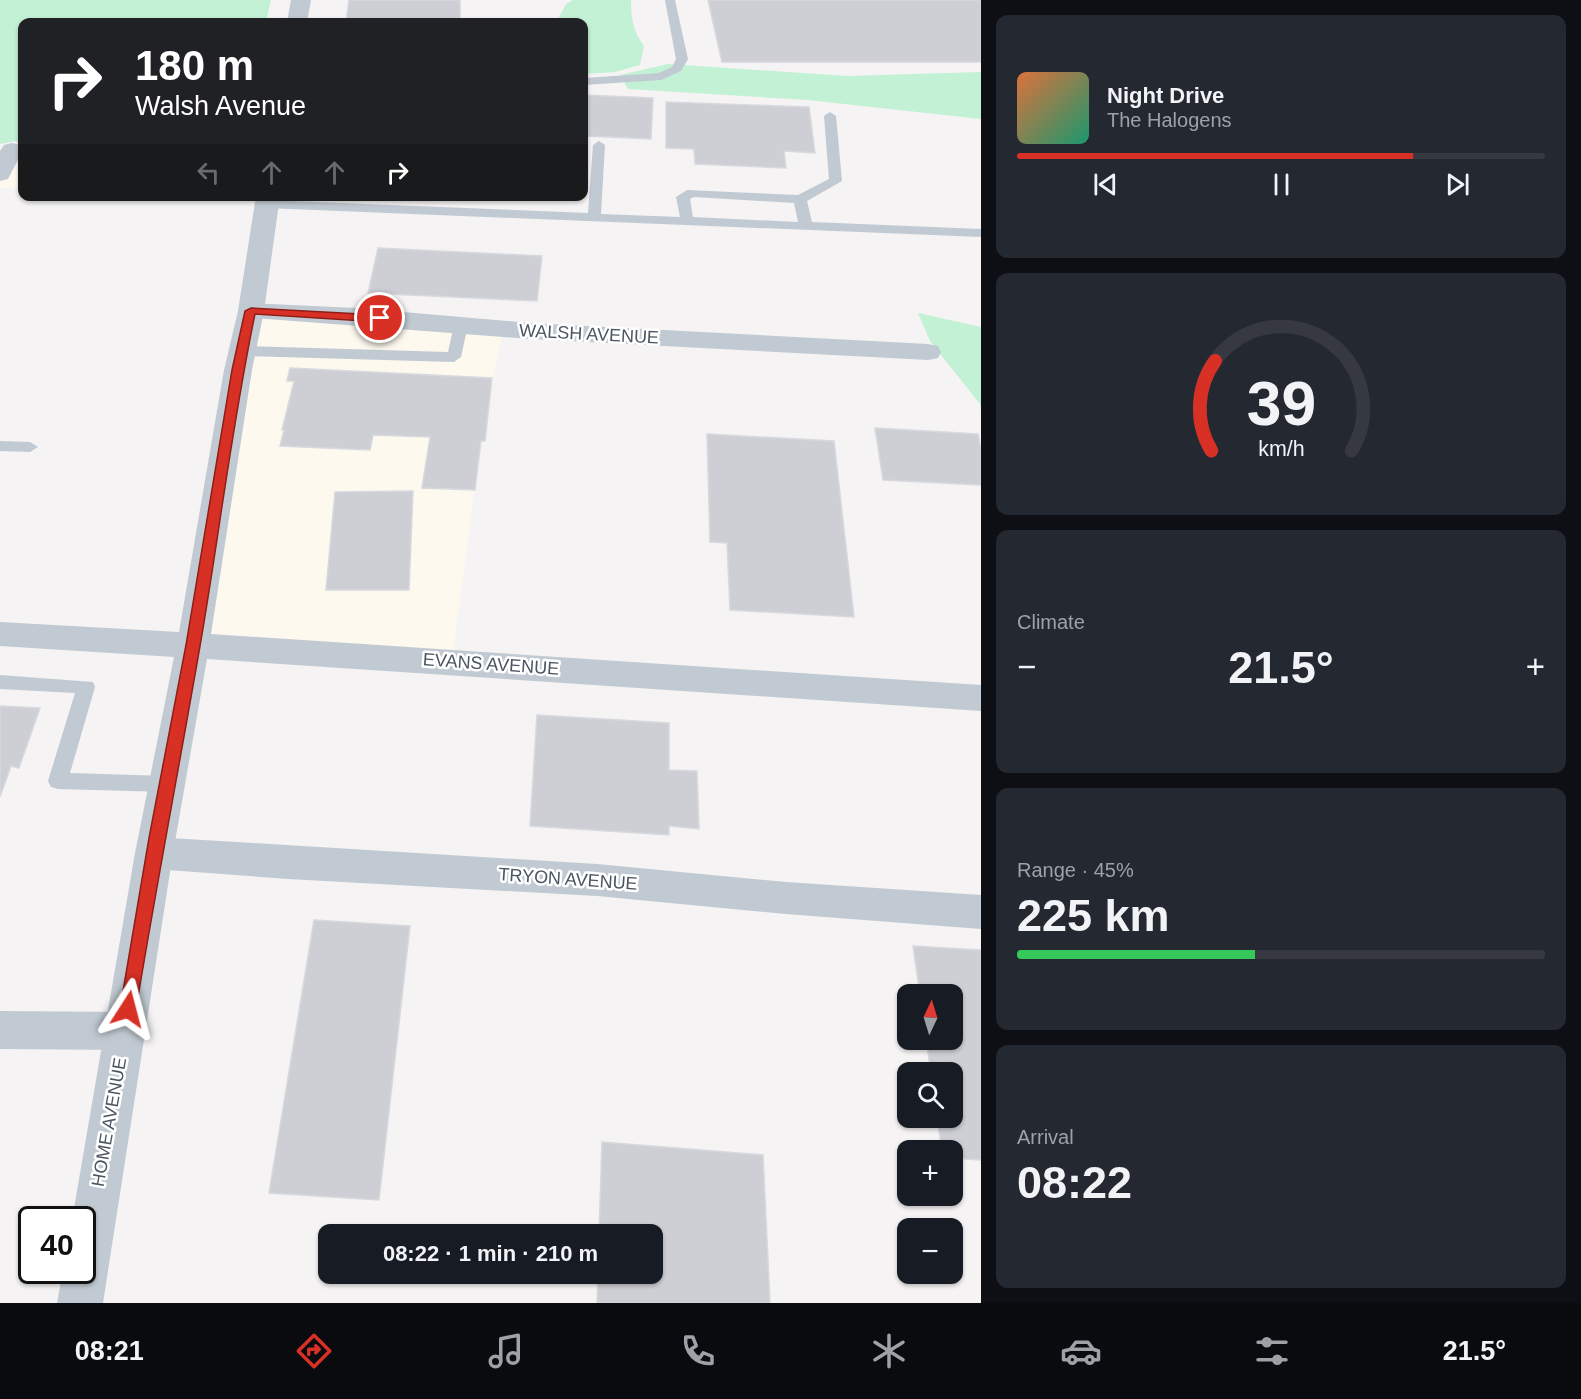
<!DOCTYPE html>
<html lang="en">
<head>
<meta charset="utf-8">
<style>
  body { margin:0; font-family:Helvetica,sans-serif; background:#242831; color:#f1f3f6; height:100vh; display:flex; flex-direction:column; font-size:22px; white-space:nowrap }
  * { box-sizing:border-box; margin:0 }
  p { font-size:20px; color:#9ea1a6 }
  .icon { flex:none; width:33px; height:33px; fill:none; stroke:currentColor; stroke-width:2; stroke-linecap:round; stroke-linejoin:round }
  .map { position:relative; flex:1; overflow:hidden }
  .drawer { display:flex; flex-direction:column; gap:15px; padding:15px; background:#0d0f14; width:600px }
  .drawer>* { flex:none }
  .banner { position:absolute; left:18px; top:18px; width:570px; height:183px; border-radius:12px; box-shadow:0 2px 4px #0004; background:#202124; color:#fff; overflow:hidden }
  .needle { width:39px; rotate:4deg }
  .tools { position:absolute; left:897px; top:984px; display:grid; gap:12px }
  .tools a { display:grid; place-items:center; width:66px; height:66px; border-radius:12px; background:#171b24; box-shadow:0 2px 4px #0004; font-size:30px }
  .speed { position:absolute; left:18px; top:1206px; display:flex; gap:12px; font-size:30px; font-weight:700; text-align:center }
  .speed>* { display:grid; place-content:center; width:78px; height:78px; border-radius:50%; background:#171b24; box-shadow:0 2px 4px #0004; line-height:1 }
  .speed .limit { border:3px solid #111; border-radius:9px; background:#fff; color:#111 }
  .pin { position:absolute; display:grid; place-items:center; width:51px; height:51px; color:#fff; margin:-26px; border:3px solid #fff; border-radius:50%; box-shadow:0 2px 6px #0007 }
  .me { position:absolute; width:66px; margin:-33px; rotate:9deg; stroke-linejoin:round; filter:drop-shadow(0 0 4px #0008) }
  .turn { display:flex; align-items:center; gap:21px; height:126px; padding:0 18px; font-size:27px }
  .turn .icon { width:78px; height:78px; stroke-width:2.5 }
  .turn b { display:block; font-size:42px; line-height:51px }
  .lanes { display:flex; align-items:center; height:57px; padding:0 18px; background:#0003; justify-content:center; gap:30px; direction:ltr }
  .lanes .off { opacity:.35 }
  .big { font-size:45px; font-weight:700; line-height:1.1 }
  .drawer .card { flex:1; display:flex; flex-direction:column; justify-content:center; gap:9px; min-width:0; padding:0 21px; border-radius:12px; background:#242831 }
  .drawer .dial { align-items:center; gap:0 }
  .dial svg { height:156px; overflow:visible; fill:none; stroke:#363941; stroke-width:7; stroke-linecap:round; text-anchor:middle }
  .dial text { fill:#f1f3f6; stroke:none }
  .song { display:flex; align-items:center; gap:18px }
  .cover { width:72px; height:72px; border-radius:9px; background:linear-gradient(135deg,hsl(20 70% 55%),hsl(160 70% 35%)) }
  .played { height:6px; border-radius:3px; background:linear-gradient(90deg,#d93025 75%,#363941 75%) }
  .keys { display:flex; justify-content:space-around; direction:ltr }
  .heat { display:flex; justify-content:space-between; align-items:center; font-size:33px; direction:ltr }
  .charge { height:9px; border-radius:4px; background:linear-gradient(90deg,#34c759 45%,#363941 0) }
  .trip { position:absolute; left:318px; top:1224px; width:345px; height:60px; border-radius:12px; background:#171b24; box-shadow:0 2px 4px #0004; font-weight:700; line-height:60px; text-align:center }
  .dock { display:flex; height:96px; justify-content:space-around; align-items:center; background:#090b0e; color:#9ea1a6 }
  .dock .icon { width:42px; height:42px }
  .dock .on { color:#d93025 }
  .dock b { font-size:27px; color:#f1f3f6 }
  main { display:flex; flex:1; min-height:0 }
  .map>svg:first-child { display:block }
</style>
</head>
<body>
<main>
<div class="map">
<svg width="981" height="1303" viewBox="0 0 981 1303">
  <rect width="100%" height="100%" fill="#f5f3f3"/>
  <path fill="#fdf9ef" d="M22 148V187L0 188V174L12 150Z
    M251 311 503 329 481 441 452 661 193 645Z"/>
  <path fill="#c3f1d5" d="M0 0H271L266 22H22V140L0 144Z
    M573 0H631C631 18 633 31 644 46L640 65 615 72 584 74V22H562L559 17 566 4Z
    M668 64 848 76 981 72V119L808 100 628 89 620 75Z
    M918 313 981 327V412L980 404 930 341Z"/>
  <path fill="#cdcfd5" stroke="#d7d9de" stroke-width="1.5" d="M349 0H460V22H346Z
    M708 0H981V62H722Z
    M584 95 653 98 651 139 586 136 584 143Z
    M666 102 809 107 815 153 784 151 786 168 695 164 694 149 666 148Z
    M378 248 542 256 537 301 368 293Z
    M290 368 492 378 485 441H481L475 490 422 488 430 437 373 435 370 450 280 446 284 430H282L294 381H287Z
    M875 428 978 434 981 450V485L883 480Z
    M707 434 834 441 854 617 730 610 727 543 710 542Z
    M413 491 409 590H326L335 492Z
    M0 706 40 708 19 768 11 766 0 797Z
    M537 715 669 723V770L697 771 699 829 669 826V835L530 826Z
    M314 920 410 926 379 1200 269 1193Z
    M913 946 981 950V1160L952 1158V1150H942L937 1118H952V1072H931L926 1040H952V994H920Z
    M602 1142 763 1155 770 1303H597L598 1274H652V1234H599Z"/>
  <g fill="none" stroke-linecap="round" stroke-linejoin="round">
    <path fill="#c1cad2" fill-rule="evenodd" d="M665 0H675L688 59 681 71 661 80 584 85V78L659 73 672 67 676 59Z
      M830 112 836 116 842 181 807 201 812 222 981 229V237L266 208 259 204 266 200 588 213 593 145 599 141 605 145 601 214 680 217 676 197 687 190 798 195 829 179 824 116ZM694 197 794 203 798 222 693 217 690 199Z
      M461 321 468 325 461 357 454 362 242 356 235 351 242 346 448 352 454 325Z
      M0 441 30 442 38 447 30 452 0 451Z
      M0 675 93 682 95 687 70 773 167 776 174 778 177 784 174 790 167 792 58 789 51 787 48 781 75 693 0 689Z"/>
    <path fill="#c1cad2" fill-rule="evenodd" d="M12 143 20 145 22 152 8 179 0 181V151L4 145Z
      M251 303 357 308 530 323 928 344 938 346 941 352 938 358 928 360 530 339 242 317 238 311 242 305Z
      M154 837 597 864 786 882 981 895V929L786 914 597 896 288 879 154 869 141 864 135 853 141 842Z
      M0 1011 124 1012 138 1018 144 1031 138 1044 124 1050 0 1049Z"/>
    <path fill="#c1cad2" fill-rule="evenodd" d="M291 0H311L307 22H287Z
      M256 196H280L264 311 252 370 211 634 981 685V711L207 659 173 853 103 1303H57L63 1270H82V1220H72L135 853 174 657 0 646V622L179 632 224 370 238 311Z"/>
  </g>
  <path fill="#d93025" stroke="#8d1f18" stroke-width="1.5" d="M251 308 380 315 385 318 380 322 255 314C232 424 219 536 200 646 179 767 156 888 136 1009L134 1014 128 1017 122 1014 120 1009 149 838 186 645 232 370 245 311Z"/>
  <g text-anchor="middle" stroke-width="5" stroke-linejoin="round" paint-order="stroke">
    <g font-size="18" fill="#4a5661" stroke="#fff">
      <text transform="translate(589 334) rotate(3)" y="6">WALSH AVENUE</text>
      <text transform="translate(491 664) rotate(4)" y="6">EVANS AVENUE</text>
      <text transform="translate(568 879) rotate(4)" y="6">TRYON AVENUE</text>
      <text transform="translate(109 1122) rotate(-80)" y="6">HOME AVENUE</text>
    </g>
  </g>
</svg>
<div class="tools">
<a><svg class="needle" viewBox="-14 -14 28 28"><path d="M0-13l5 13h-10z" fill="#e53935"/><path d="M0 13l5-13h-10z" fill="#9ea1a6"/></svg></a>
<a><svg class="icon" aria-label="search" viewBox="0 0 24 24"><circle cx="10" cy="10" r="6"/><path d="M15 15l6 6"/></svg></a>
<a>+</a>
<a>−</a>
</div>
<div class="speed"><div class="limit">40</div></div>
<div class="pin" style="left:380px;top:318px;background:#d93025"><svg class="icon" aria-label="arrive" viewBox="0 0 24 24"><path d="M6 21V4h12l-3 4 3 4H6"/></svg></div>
<svg class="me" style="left:128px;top:1009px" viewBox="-20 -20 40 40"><path d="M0-17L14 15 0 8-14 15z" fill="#d93025" stroke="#fff" stroke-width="4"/></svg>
<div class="trip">08:22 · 1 min · 210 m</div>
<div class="banner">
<div class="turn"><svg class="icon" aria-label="right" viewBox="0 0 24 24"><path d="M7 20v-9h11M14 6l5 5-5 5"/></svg><div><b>180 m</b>Walsh Avenue</div></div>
<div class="lanes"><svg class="icon off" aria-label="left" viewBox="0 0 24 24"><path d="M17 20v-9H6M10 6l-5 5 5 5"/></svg><svg class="icon off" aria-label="ahead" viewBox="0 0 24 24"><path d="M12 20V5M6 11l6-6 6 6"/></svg><svg class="icon off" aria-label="ahead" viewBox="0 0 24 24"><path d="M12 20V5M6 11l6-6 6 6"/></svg><svg class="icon" aria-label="right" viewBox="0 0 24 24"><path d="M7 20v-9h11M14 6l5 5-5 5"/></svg></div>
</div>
</div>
<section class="drawer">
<div class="card">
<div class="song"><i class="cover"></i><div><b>Night Drive</b><p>The Halogens</p></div></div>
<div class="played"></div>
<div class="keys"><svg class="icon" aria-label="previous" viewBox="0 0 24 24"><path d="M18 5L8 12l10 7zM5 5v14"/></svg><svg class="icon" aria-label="pause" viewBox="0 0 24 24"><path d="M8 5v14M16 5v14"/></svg><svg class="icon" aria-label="next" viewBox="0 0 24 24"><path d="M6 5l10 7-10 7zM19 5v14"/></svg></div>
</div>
<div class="card dial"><svg viewBox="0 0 100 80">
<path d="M14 69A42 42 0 1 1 86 69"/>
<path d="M14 69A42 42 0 0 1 16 23" stroke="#d93025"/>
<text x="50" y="56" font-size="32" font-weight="700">39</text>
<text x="50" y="72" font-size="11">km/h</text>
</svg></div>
<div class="card"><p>Climate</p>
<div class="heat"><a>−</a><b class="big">21.5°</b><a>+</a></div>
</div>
<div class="card"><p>Range · 45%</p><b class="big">225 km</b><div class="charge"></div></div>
<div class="card"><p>Arrival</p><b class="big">08:22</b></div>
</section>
</main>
<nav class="dock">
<b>08:21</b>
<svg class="icon on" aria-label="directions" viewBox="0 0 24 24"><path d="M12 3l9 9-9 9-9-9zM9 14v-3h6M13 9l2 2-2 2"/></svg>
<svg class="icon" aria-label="music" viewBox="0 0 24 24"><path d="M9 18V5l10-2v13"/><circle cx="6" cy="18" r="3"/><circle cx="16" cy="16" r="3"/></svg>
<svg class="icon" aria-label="phone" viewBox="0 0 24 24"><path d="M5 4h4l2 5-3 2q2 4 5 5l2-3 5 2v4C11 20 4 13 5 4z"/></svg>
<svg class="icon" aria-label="climate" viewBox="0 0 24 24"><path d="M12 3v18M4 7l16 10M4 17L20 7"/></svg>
<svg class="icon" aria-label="car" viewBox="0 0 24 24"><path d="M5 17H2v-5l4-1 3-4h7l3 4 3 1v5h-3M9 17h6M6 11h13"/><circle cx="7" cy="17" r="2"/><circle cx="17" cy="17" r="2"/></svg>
<svg class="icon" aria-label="filters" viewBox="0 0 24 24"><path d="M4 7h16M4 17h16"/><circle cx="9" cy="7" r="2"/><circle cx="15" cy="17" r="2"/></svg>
<b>21.5°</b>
</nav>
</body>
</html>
